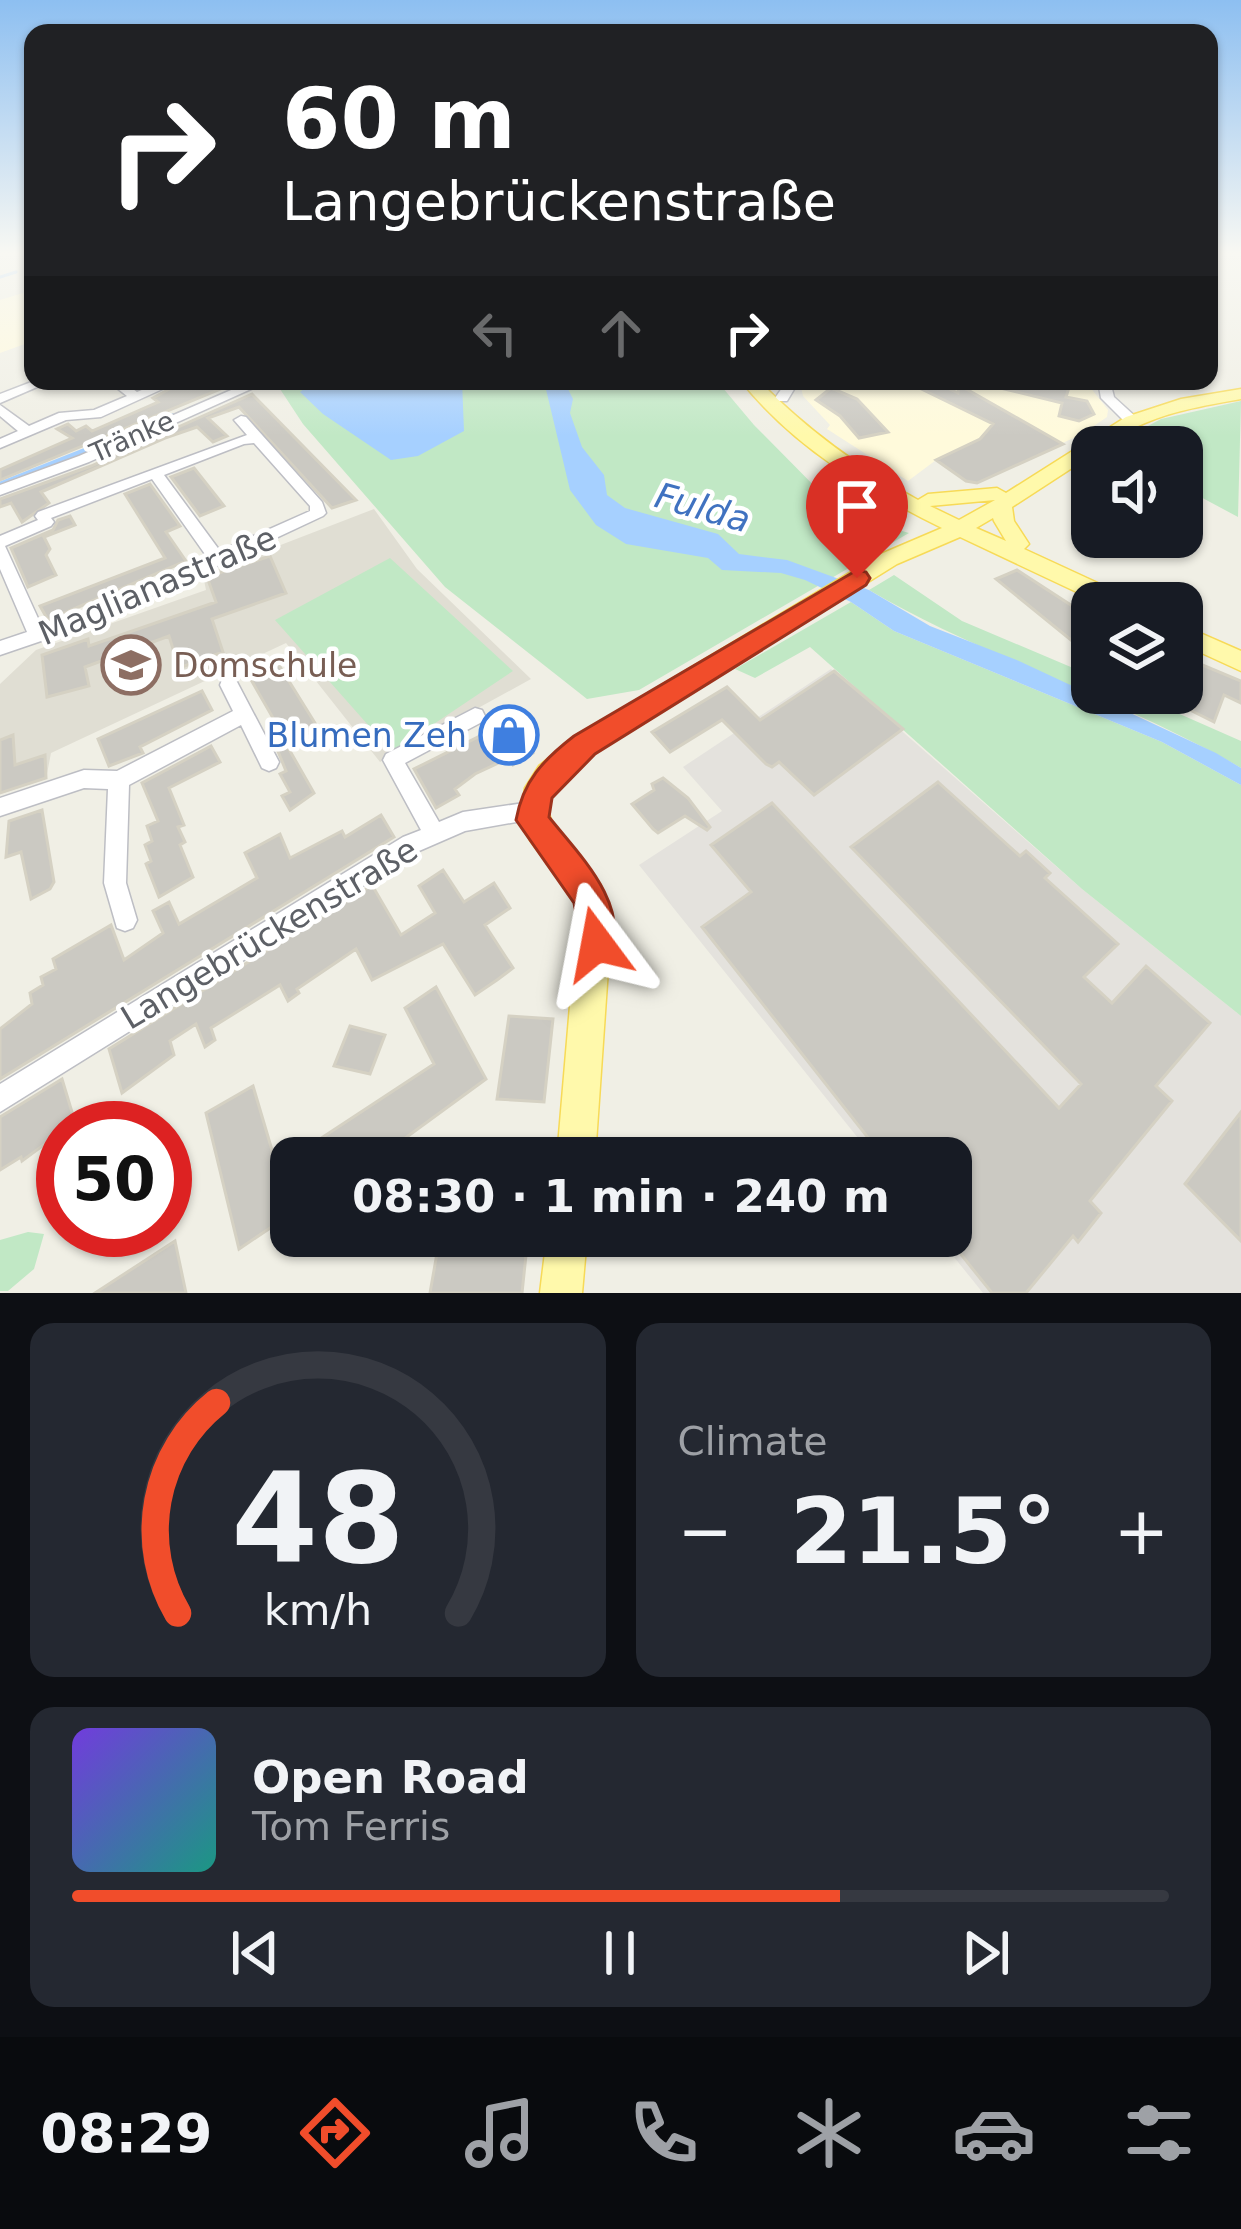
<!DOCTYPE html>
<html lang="en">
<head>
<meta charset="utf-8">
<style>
  body { margin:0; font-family:"DejaVu Sans",sans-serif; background:#242831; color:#f1f3f6; height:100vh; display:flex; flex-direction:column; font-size:45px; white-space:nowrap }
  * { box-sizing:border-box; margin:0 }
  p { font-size:39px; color:#9ea1a6 }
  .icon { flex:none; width:66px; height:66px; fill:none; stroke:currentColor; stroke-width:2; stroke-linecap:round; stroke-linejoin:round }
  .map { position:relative; height:1293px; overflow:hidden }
  .sheet { display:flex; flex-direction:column; gap:30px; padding:30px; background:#0d0f14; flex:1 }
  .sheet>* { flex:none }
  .top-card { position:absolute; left:24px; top:24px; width:1194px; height:366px; border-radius:24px; box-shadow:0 3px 9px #0004; background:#202124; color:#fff; overflow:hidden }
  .buttons { position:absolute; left:1071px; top:426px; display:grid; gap:24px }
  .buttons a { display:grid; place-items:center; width:132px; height:132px; border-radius:24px; background:#171b24; box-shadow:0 3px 9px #0004; font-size:60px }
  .speed { position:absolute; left:36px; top:1101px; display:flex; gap:24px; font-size:60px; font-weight:700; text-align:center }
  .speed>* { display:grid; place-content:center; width:156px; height:156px; border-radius:50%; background:#171b24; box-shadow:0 3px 9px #0004; line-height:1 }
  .speed .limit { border:18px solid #d22; background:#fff; color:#111 }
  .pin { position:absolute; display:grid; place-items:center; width:102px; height:102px; color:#fff; margin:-123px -51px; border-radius:50% 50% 50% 0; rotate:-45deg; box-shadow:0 0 12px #0007 }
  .pin .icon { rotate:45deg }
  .me { position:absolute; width:132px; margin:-66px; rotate:347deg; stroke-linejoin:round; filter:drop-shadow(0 0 9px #0008) }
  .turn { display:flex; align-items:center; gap:42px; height:252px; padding:0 60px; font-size:54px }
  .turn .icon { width:156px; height:156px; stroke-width:2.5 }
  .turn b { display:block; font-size:84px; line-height:102px }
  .lanes { display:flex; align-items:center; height:114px; padding:0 60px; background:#0003; justify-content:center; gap:60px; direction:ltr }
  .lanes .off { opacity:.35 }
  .big { font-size:90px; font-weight:700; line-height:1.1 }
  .sheet .card { flex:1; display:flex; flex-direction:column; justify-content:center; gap:18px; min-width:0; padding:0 42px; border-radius:24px; background:#242831 }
  .sheet .dial { align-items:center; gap:0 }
  .dial svg { height:312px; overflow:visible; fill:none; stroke:#363941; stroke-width:7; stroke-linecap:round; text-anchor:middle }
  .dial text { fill:#f1f3f6; stroke:none }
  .song { display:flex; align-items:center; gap:36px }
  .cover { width:144px; height:144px; border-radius:18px; background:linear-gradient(135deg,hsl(260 70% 55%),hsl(170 70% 35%)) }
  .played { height:12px; border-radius:6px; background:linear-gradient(90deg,#f14d2b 70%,#363941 70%) }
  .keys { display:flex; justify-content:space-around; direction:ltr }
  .heat { display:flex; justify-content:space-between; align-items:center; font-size:66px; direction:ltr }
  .sheet .tiles { flex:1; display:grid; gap:30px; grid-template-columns:1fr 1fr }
  .card:last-child { grid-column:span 2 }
  .trip { position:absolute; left:270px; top:1137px; width:702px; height:120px; border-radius:24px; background:#171b24; box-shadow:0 3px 9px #0004; font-weight:700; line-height:120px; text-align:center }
  .dock { display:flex; height:192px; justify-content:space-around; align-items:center; background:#090b0e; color:#9ea1a6 }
  .dock .icon { width:84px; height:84px }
  .dock .current { color:#f14d2b }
  .dock b { font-size:54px; color:#f1f3f6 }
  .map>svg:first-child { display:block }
</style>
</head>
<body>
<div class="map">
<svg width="1241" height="1293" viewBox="0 0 1241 1293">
  <rect width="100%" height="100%" fill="#f0efe5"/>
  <path fill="#fffadb" d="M33 290V341L0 353V300Z
    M812 381H1092L1090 387 1108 410 1107 417 1082 434 977 483 936 460 908 481 827 429 830 425 803 396 801 387Z"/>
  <path fill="#e4e2dd" d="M831 669 1082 889 1241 1016V1293H983L937 1236H951V1158H874L639 865 722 811 683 767Z"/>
  <path fill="#e0ded3" d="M374 509 417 569 531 679 380 762 286 643 51 753 46 779 0 794V684L36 650 206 590 203 575Z"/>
  <path fill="#c1e8c5" d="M295 381H717L754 425 840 512 853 516 848 507 876 510 889 527 909 533 639 690 587 699 445 587 303 424 280 389Z
    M1241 401 1238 517 1182 487V447H1109L1161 419Z
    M390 558 513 671 392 752 275 620Z
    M894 575 962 621 1092 676V693H1132L1241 741V768C1122 699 987 659 869 590Z
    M851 602 894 631 1162 742 1241 785V1016L1082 889 810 647 755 678 735 669Z
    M28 1232 44 1234 34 1269 8 1291H0V1240Z"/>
  <path fill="#a6d0ff" d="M314 381H462L464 431 418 456 391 460 323 414 300 392Z
    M544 381H564L573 399 570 413 582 447 604 475 607 495 625 508 718 534 739 554 787 560 869 590 930 626 1019 661 1216 753 1241 768V785L1162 742 894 631 851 602 805 580 781 573 722 570 708 558 626 544 596 525 570 490Z"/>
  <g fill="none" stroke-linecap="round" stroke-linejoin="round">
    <path stroke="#a6d0ff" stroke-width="3" d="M0 277 16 272
      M160 420 173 415"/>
    <path stroke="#a6d0ff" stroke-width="4.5" d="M0 484 168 417"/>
  </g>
  <path fill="#cbc9c2" stroke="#d5d1c3" stroke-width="3" d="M184 381H221L228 386 0 480V470L72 438 57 429 68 424 76 431 86 426 92 431 158 402 153 398Z
    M905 381H933L958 393 959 385 1063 444 977 483 966 481 936 460 980 439 993 424Z
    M992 381H1071L1066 397 1087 401 1094 414 1079 421 1059 416 1062 403 992 386Z
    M831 388 857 399 888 432 859 438 840 416 816 400Z
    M252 394 356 500 332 508 239 407 208 418 227 436 213 442 197 427 165 438 41 492 49 503 22 522 11 503 0 507V499L91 466Z
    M194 468 224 506 200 516 171 477Z
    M150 484 180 526 166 532 186 561 48 620 40 606 165 558 125 494Z
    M70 516 75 525 44 537 50 549 46 555 56 575 28 587 11 548 53 530 58 520Z
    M270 556 286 593 212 619 223 652 179 668 169 636 85 667 89 686 47 697 42 655 88 639 89 646 216 602 207 577Z
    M1017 570 1074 607 1092 610V657L996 579Z
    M274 657 318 728 288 744 246 671Z
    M1200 664 1241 681V703L1224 695 1214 722 1156 693H1183Z
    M834 671 903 729 814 795 779 762 772 767 766 764 722 720 670 752 652 732 727 687 760 720Z
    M202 691 212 710 140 747 143 753 109 766 98 739Z
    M510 721 526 728 533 753 513 765 509 758 475 774 455 789 459 795 436 808 414 769Z
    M13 735 15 765 45 755 46 778 0 793V740Z
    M286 744 314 793 290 810 282 796 290 792 280 774 286 771 277 749Z
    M211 746 220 762 169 788 184 825 178 827 185 842 180 845 193 877 159 897 146 864 151 861 145 845 152 841 147 826 158 821 142 783Z
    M663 778 688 798 710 827 707 830 685 816 658 833 653 829 632 804 654 790 652 784Z
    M938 782 1020 856 1026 851 1050 873 1045 878 1118 944 1084 977 1112 1003 1146 966 1210 1023 1156 1086 1172 1101 1090 1201 1101 1213 1078 1242 1073 1236 1026 1293H992L951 1242V1158H884L702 927 751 892 711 845 772 803 1059 1108 1081 1084 851 847Z
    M42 810 54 882 50 889 31 899 21 852 6 857 9 821Z
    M381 815 394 837 0 1079V1029L32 1004 30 993 43 985 41 977 56 969 53 959 111 925 124 960 163 933 153 911 169 902 179 924 257 878 245 853 280 834 290 858 342 831 345 837Z
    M443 870 464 902 494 883 510 908 485 925 513 968 497 980 475 995 443 944 372 980 356 949 297 989 299 993 288 1001 280 985 211 1028 215 1040 205 1047 196 1024 170 1041 174 1055 122 1093 109 1049 372 885 401 935 435 913 419 886Z
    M436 987 486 1079 378 1158H291L434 1064 405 1008Z
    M509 1016 553 1019 544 1102 497 1099Z
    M350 1026 385 1035 370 1074 334 1066Z
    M62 1079 75 1122 22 1161 21 1157 0 1170V1117Z
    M253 1086 291 1214 239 1249 206 1113Z
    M1241 1112V1241L1185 1184Z
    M440 1236H528L522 1293H430Z
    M175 1241 186 1293H95Z"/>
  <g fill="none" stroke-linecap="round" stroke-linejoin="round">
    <g stroke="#bdbec4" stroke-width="3">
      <path id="minor" d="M34 381H51L0 403V394Z
        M108 381H122L137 392 163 381H180L101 417 66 420 0 448V439L18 431 0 416V405L29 426 59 413 94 410 127 396Z
        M252 381H269L89 462 0 495V485L79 456Z
        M787 381H799L787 401H777L775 398Z
        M1098 381H1110L1114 397 1137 418V424H1127L1101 398Z
        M241 416 246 417 322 502 326 513 323 516 227 561 225 565 216 566 91 624 0 655V641L27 632 0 569V536L38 520 35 516 38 512 247 435 234 420ZM254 443 310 506V511L220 551 164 475 244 444ZM152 479 207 557 79 614 42 627 5 546 51 526 54 522 51 518Z
        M229 678 236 680 279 762 276 768 269 771 262 768 241 725 129 785 126 883 137 920 133 928 125 931 117 928 104 883 108 789 84 788 0 816V798L84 770 117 771 233 711 220 685 222 680Z
        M475 708 482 710 485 716 482 722 405 763 439 822 463 812 531 802 539 804 542 811 539 818 465 831 419 851 0 1112V1084L403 837 421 830 383 760 386 754Z"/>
    </g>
    <g stroke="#f7da57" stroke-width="3">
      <path id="major" d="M741 381H759C807 430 858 467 918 500L928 494 997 488 1006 493 1126 417 1181 399 1241 389V399C1208 405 1176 410 1145 423 1126 430 1113 447 1092 447V455L1012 507 1014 521 1029 544 1024 549 1128 597 1131 603H1100L960 537 897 564 593 753C579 764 560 776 552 792 535 825 582 857 598 881 607 895 609 910 611 926L595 1158H557L578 912 575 900 530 840 521 815 525 788 539 766 575 737 881 554 942 528C867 491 794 447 741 381ZM995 500 959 520 930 506ZM993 518 994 521 1006 541 976 528Z
        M1182 625 1241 651V671L1182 644Z
        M547 1236H587L582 1293H540Z"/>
    </g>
    <use href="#minor" fill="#fff" fill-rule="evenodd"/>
    <use href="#major" fill="#fff9ab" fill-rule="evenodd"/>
  </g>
  <linearGradient id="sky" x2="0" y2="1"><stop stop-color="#8dbff1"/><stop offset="0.58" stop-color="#f8f8f3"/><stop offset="1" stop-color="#f8f8f3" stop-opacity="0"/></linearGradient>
  <rect width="1241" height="436" fill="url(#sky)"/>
  <path fill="#f14d2b" stroke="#9d321c" stroke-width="3" d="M857 570 866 572 870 578 866 585 595 754 552 798 549 817C579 855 631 904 610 957L597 963 584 957 574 903 516 820C523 781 543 760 574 736Z"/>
  <defs>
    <g id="school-ring" transform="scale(3)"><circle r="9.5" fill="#fff" stroke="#8d6e63" stroke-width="1.5"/><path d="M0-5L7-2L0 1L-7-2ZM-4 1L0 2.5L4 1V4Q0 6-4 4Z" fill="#8d6e63"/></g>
    <g id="shop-ring" transform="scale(3)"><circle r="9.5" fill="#fff" stroke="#3f7fe0" stroke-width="1.5"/><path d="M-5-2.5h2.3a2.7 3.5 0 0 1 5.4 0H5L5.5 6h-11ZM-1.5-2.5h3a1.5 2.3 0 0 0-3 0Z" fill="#3f7fe0"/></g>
  </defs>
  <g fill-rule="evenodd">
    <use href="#school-ring" x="131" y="665"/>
    <use href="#shop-ring" x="509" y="735"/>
  </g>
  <g text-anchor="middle" stroke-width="9" stroke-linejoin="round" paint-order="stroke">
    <g font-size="27" fill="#5d6066" stroke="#fff">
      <text transform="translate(132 437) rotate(-24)" y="9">Tränke</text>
    </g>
    <g font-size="33" fill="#5d6066" stroke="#fff">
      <text transform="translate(157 585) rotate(-23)" y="12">Maglianastraße</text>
      <text transform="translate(269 933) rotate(-31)" y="12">Langebrückenstraße</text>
    </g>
    <g font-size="33" fill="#785e54" stroke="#fff" text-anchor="start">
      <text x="173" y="677">Domschule</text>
    </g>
    <g font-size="33" fill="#366cbe" stroke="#fff" text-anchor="end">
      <text x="467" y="747">Blumen Zeh</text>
    </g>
    <g font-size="36" font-style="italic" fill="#4072c0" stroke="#fff">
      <text transform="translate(703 507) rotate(16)" y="13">Fulda</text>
    </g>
  </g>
</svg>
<div class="buttons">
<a><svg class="icon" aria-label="sound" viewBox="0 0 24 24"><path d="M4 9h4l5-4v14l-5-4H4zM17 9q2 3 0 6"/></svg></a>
<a><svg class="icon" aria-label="layers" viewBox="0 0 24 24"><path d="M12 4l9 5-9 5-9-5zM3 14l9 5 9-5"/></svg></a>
</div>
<div class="speed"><div class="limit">50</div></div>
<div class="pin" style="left:857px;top:578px;background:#d93025"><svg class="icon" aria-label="arrive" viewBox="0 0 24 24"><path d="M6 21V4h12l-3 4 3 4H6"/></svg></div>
<svg class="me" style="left:597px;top:944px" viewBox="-20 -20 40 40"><path d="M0-17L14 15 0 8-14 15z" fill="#f14d2b" stroke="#fff" stroke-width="4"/></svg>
<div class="trip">08:30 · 1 min · 240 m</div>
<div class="top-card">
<div class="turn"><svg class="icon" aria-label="right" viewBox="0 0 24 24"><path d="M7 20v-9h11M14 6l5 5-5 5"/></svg><div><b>60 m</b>Langebrückenstraße</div></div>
<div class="lanes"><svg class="icon off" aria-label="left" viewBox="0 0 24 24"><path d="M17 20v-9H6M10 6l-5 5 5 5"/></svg><svg class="icon off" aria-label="ahead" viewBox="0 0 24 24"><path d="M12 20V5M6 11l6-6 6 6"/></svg><svg class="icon" aria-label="right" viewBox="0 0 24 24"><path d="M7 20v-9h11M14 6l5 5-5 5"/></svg></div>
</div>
</div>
<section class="sheet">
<div class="tiles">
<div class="card dial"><svg viewBox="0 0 100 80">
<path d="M14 69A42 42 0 1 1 86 69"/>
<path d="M14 69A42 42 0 0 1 24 15" stroke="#f14d2b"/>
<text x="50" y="56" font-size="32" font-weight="700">48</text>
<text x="50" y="72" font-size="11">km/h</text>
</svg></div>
<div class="card"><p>Climate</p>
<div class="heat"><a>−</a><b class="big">21.5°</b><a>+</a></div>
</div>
<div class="card">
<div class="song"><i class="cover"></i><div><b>Open Road</b><p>Tom Ferris</p></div></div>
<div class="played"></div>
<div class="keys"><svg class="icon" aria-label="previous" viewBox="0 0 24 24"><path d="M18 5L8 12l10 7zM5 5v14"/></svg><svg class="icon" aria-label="pause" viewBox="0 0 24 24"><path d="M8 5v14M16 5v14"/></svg><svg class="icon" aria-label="next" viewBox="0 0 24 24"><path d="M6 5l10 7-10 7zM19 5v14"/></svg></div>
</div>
</div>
</section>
<nav class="dock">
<b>08:29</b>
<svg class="icon current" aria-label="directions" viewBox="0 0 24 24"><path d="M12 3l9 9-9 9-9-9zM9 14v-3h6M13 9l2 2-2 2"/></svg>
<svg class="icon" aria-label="music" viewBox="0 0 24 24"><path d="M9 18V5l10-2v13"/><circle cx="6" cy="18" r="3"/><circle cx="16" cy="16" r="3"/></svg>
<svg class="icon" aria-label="phone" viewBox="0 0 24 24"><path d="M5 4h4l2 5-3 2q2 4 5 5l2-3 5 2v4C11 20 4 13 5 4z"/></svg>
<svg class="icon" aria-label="climate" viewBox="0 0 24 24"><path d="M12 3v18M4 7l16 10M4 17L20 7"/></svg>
<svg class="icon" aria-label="car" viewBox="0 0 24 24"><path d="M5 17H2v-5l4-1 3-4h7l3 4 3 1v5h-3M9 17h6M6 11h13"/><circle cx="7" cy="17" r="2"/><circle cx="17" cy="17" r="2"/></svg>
<svg class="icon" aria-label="filters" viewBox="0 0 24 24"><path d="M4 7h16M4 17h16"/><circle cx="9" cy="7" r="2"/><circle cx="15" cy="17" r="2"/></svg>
</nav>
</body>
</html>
